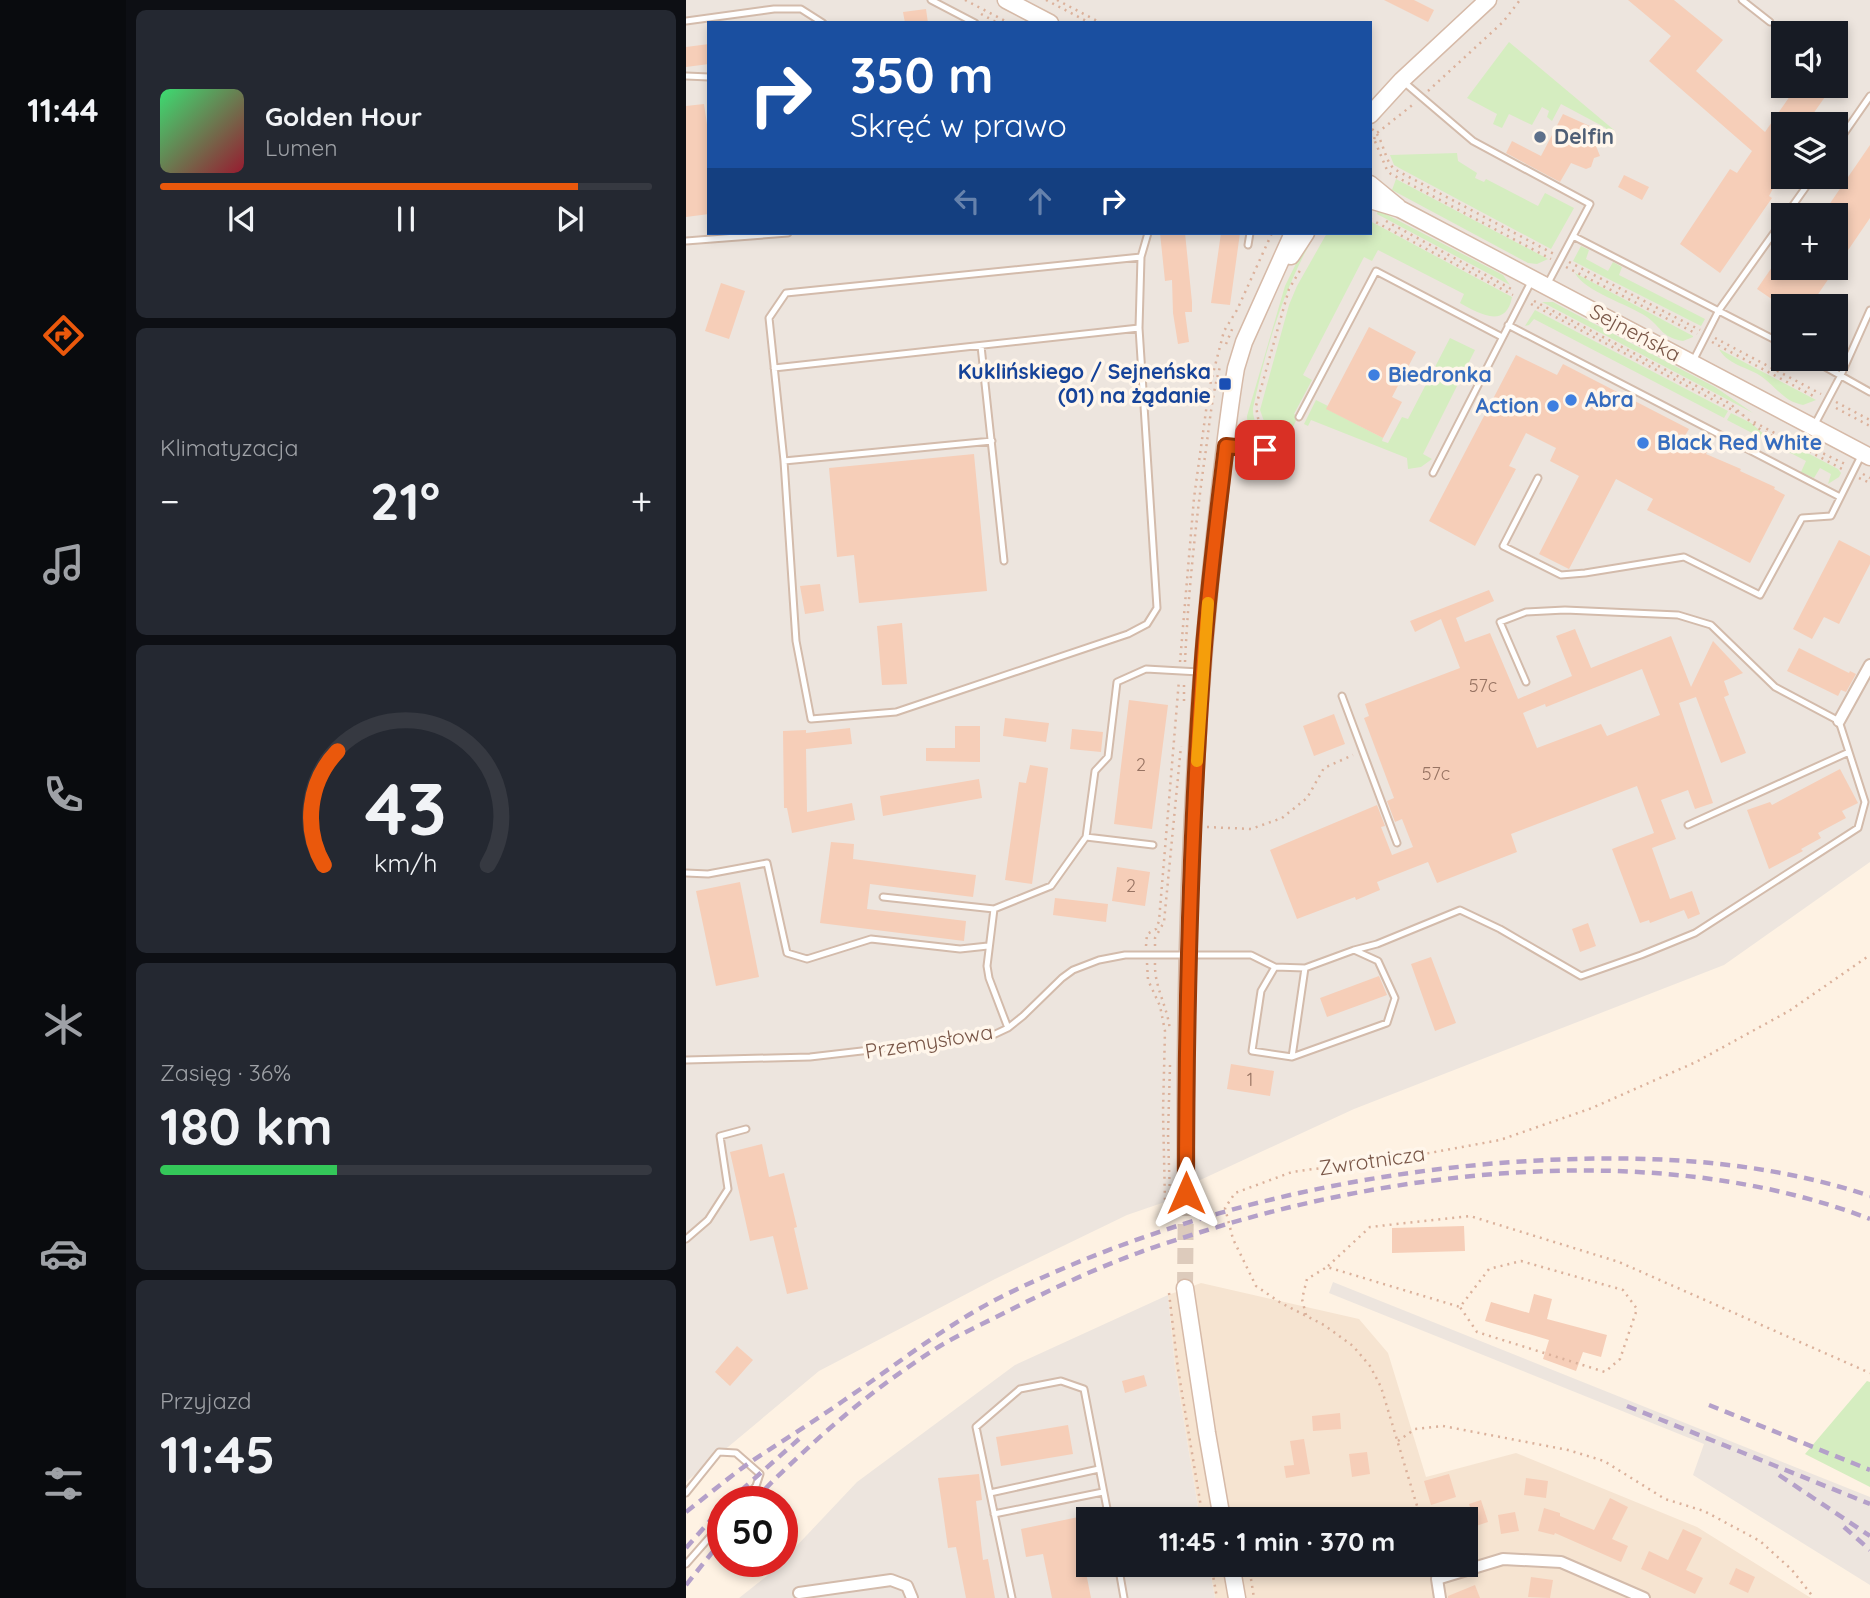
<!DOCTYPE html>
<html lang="pl">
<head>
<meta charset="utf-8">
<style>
  body { margin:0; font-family:Quicksand,sans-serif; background:#242831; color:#f1f3f6; height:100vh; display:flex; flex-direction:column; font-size:26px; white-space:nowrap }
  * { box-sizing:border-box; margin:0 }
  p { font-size:23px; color:#9ea1a6 }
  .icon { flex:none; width:38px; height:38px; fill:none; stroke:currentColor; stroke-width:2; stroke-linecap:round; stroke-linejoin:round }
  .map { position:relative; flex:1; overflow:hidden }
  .side { display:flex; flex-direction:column; gap:10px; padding:10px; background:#0d0f14; width:560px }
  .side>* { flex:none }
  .top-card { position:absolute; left:21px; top:21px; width:665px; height:214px; border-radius:0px; box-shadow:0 4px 10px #0003; background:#1a4fa0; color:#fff; overflow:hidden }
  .tools { position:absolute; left:1085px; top:21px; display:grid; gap:14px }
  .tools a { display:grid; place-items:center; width:77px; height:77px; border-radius:0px; background:#171b24; box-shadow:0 4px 10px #0003; font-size:35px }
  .speed { position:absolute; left:21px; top:1486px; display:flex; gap:14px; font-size:35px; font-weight:700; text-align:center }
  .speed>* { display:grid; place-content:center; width:91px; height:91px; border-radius:50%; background:#171b24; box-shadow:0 4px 10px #0003; line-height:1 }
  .speed .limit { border:10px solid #d22; background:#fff; color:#111 }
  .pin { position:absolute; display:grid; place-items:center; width:60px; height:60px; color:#fff; margin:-30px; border-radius:14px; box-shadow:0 4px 10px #0006 }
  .me { position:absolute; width:77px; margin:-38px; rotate:0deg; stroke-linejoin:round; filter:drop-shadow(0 0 5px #0008) }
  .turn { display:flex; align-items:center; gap:24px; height:147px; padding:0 28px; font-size:32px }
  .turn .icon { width:91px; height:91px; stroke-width:2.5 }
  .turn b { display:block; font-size:49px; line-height:60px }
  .lanes { display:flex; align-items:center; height:66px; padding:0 28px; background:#0003; justify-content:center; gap:35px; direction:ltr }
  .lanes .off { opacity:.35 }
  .big { font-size:52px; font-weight:700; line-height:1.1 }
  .side .widget { flex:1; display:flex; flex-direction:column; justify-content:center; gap:10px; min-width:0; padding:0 24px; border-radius:10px; background:#242831 }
  .side .dial { align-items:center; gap:0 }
  .dial svg { height:182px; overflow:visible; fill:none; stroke:#363941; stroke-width:7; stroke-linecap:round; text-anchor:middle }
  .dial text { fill:#f1f3f6; stroke:none }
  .song { display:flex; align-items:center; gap:21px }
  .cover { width:84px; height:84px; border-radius:10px; background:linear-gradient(135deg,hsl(140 70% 55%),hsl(350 70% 35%)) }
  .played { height:7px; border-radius:4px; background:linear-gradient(90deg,#ea580c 85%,#363941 85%) }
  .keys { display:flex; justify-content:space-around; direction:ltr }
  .heat { display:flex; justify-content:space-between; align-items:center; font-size:38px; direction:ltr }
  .charge { height:10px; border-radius:5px; background:linear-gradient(90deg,#34c759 36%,#363941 0) }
  .trip { position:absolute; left:390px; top:1507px; width:402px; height:70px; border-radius:0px; background:#171b24; box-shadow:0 4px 10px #0003; font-weight:700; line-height:70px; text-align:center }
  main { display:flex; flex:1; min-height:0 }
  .menu { display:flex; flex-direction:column; width:126px; justify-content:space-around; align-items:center; background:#090b0e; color:#9ea1a6 }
  .menu .icon { width:49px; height:49px }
  .menu .on { color:#ea580c }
  .menu b { font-size:32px; color:#f1f3f6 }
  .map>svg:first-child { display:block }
</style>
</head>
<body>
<main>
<nav class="menu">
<b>11:44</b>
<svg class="icon on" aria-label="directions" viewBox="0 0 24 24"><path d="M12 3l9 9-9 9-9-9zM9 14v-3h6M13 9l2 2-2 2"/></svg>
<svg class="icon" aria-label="music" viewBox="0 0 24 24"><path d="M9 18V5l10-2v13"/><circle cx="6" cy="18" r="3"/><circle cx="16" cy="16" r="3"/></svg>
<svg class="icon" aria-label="phone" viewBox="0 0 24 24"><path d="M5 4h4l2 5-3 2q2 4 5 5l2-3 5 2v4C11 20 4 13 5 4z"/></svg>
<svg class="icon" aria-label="climate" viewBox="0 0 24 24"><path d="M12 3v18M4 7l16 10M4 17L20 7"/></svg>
<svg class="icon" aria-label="car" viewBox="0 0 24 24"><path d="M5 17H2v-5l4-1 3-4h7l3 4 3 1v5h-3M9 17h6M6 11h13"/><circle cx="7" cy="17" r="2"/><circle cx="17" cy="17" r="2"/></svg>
<svg class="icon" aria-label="filters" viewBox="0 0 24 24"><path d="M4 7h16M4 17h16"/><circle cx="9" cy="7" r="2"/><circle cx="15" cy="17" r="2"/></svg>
</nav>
<section class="side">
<div class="widget">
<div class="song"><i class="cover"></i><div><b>Golden Hour</b><p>Lumen</p></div></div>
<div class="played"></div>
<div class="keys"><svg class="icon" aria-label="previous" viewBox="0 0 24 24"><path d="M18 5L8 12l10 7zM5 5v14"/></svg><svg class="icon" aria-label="pause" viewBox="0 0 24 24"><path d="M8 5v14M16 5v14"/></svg><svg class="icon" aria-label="next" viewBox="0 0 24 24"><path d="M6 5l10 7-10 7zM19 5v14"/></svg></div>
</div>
<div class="widget"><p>Klimatyzacja</p>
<div class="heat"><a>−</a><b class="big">21°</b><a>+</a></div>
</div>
<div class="widget dial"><svg viewBox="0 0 100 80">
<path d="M14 69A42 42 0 1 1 86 69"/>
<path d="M14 69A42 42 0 0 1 20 19" stroke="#ea580c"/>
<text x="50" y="56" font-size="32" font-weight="700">43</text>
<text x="50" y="72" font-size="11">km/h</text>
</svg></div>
<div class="widget"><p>Zasięg · 36%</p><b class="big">180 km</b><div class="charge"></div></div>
<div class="widget"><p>Przyjazd</p><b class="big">11:45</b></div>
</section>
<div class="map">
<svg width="1184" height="1598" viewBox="0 0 1184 1598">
  <rect width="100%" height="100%" fill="#fef2e3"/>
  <path fill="#f6e4d1" d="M515 1283 673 1319 702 1353 740 1477 830 1453 1011 1527 1125 1598H529L523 1565 780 1564V1519H514L489 1367 482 1295Z"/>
  <path fill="#ede5de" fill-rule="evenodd" d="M0 0H1184V862L1038 965 668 1109 512 1181 511 1191 441 1215 309 1279 133 1371 0 1482ZM23 23H684V233H23ZM1097 33H1150V86H1097ZM1097 124H1150V177H1097ZM1097 215H1150V268H1097ZM1097 306H1150V359H1097Z
    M647 1282 1184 1497V1585L1007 1475 1018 1444 643 1293Z
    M482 1295 489 1367 514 1519H402V1564L523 1565 529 1598H53L86 1572 171 1482 329 1365Z"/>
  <path fill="#d5edc0" d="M823 42 928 130 920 143 914 140 920 128 875 104 866 121 861 117 863 111 856 107 846 125 823 114 816 128 807 124 811 114 781 98Z
    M771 153 772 161 791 173 789 178 798 182 800 179 852 206 859 193 888 208 865 249 717 170 708 165 704 155Z
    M710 179 862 259 851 264 842 263 706 190Z
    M692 210 817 275 824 285 691 214Z
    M684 221 826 297C820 330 792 313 774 303L778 294 692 250 686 261 678 257 617 375 626 380 608 414 612 416 604 434 586 433 579 424 574 410 603 305 611 286 641 233H684Z
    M625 233H630C598 287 580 347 567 408 566 428 581 437 596 443L593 445C576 443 561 436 561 416L599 286Z
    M895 246 903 250 900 259 922 271 927 262 936 267 933 275 1019 319 1015 326 887 261Z
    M889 273 1007 336V337L997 341C975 337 976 328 961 317 942 304 899 292 889 273Z
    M856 302H867L878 308 1029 387 1067 413Z
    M849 310 1042 411 1038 418 848 319 843 325 839 326Z
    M764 338 789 350 737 454 746 459 735 467 722 469 721 458 625 420 622 426 618 424 630 400 642 406 641 409 697 438 696 441 702 443 716 417 722 419Z
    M1033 349 1130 400 1117 405C1100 402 1092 390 1080 380 1066 367 1043 367 1033 349Z
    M1045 413 1065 423 1080 436 1100 446 1112 448 1152 469 1155 473 1153 477 1142 484 1145 474 1134 468 1128 478 1115 472 1120 461 1041 420Z
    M1181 1381 1184 1382V1487L1119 1454Z"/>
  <path fill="#f6ceb8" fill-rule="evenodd" d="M698 0H728L748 10 742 22Z
    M942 0H988L1037 40 1010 71 1079 132 1111 86H1129L1141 94 1120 124H1097V158L1087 173 1090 183 1083 196 1086 198 1034 273 994 244 1044 169 1051 173 1066 151 963 61 985 36Z
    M240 9 242 23H219L217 12Z
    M23 44V64L0 67V47Z
    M18 104 23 138V214L0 217V106Z
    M877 114 917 132 910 146 914 156 908 158 905 167 900 169 885 163 874 182 820 153 826 141 855 156Z
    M1184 145V218L1124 306H1096L1071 289 1097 251V268H1150V215H1136Z
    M938 175 963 187 956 200 932 187Z
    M474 233H499L506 302V312H499L503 342 492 344 487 313 486 280 479 281Z
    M535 233H554L544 305 525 303Z
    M35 283 59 291 43 339 19 331Z
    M683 327 730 352 706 397 716 402 697 438 640 409Z
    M830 355 871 375 877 364 1003 429 997 439 1021 452 1020 454 1055 469 1054 471 1089 487 1088 489 1099 495 1064 563 961 510 967 499 930 479 883 569 853 554 893 476 864 461 870 448 840 433 823 466 830 469 789 546 743 521Z
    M288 454 301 591 173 603 168 555 151 557 143 468Z
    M1153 540 1184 556V564L1153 624 1138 617 1126 639 1107 629Z
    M134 584 138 611 119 614 114 586Z
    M803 590 808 601 770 618 779 642 804 633 832 699 886 676 870 636 889 629 905 668 985 636 1005 687 1027 641 1057 673 1038 681 1043 695 1038 697 1060 753 1035 763 1010 697 993 703 1027 803 1009 809 1002 790 975 800 990 839 966 848 984 899 1006 891 1014 914 1002 919 998 910 964 923 963 920 954 923 926 849 968 833 951 786 825 834 831 852 751 883 742 862 691 882 694 890 670 900 669 897 611 919 584 850 691 805 699 826 695 827 706 855 727 847 716 819 709 822 701 801 708 798 678 718 683 716 679 704 774 668 755 619 729 632 724 621ZM956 669 974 715 921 736 915 724 851 748 837 713 859 704 860 707Z
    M216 623 221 684 196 685 191 626Z
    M1113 648 1163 673 1164 671 1170 674 1160 692 1155 690 1152 696 1101 671Z
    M443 700 482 705 466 829 428 824Z
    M648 714 659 744 628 756 617 726Z
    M319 718 363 723 360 742 317 736Z
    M269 726H294V762L240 761V748H269Z
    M164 728 166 744 120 749 121 812 166 803 169 820 106 833 101 808H98L97 731 120 730V733Z
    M386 729 417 732 415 752 384 749Z
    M344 765 362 768 346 884 319 880 333 782 340 783Z
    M1154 769 1172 803 1156 811 1160 818 1132 833 1135 838 1115 849 1117 851 1083 869 1061 810 1084 802 1086 805Z
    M293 779 296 798 197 816 194 796Z
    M145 842 168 844 167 859 290 875 287 897 184 884 181 909 280 921 278 941 134 923Z
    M431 867 464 872 459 906 426 901Z
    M54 882 73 977 30 986 10 891Z
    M369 898 422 904 420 922 367 915Z
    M902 923 910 946 894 952 886 929Z
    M745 957 770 1023 749 1031 725 964Z
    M693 976 701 995 641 1017 634 998Z
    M545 1064 588 1071 584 1096 541 1089Z
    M76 1144 83 1177 98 1173 111 1227 108 1228 122 1289 101 1294 87 1236 64 1241 44 1152Z
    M778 1226 779 1251 706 1253V1228Z
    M848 1294 866 1299 861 1319 921 1335 915 1357 897 1352 890 1371 857 1359 863 1340 799 1321 805 1302 843 1313Z
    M51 1346 67 1360 44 1386 29 1372Z
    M458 1375 461 1386 439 1393 436 1381Z
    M654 1413 655 1429 627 1431 626 1416Z
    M382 1425 387 1454 315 1466 310 1437Z
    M618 1439 624 1474 600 1478 598 1466 608 1465 604 1441Z
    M681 1452 684 1474 666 1477 663 1454Z
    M293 1474 296 1500 290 1501 297 1560 302 1559 309 1598H280L270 1547 262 1548 256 1505 252 1478Z
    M763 1474 770 1497 745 1505 738 1481Z
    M840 1478 862 1481 860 1498 838 1495Z
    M924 1498 942 1507 926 1539 942 1546 935 1562 869 1533 868 1535 852 1531 858 1508 874 1513V1516L908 1530Z
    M795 1500 802 1522 790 1526 783 1504Z
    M829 1512 833 1531 815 1534 812 1515Z
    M402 1515V1546L395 1547 405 1598H366L357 1554 340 1557 335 1529Z
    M997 1529 1016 1538 1000 1570 1017 1578 1009 1594 955 1569 963 1551 982 1560Z
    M1050 1568 1069 1577 1062 1593 1043 1584Z
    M845 1577 867 1580 864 1598 842 1597Z
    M789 1585 794 1598H762V1596Z"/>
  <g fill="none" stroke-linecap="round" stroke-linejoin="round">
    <path stroke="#ddcbbc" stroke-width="16" stroke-dasharray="16 8" stroke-linecap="butt" d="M499 1288 500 1193"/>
    <g stroke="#d3bbab" stroke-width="9">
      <path id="lane" d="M245 0 289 23
        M1056 0 1084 22
        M0 21 88 9H115L137 23
        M0 76 23 77
        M719 83 787 141 904 204 862 283
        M1150 145 1184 96
        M1100 215 1127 177
        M887 236 1097 344
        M0 241 102 233
        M562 245 564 233
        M455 257 100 293 83 318 98 461 110 641 125 719 210 712 442 634 461 624 471 608 453 328 455 257 462 233
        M822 325 1154 497
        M295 346 318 561
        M1125 359 1184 392
        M1007 361 1033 310 1097 220
        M88 368 453 328
        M613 417 690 271 816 337
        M1129 424 1155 375 1184 310
        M542 446 598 453
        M98 461 306 441
        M747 473 845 282
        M852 478 817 546 875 575 899 573 998 557 1074 595 1116 518 1145 516 1175 456
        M656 696 711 843
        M1002 825 1163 752
        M400 837 467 845
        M0 873 22 874 81 863 101 953 121 959 185 939 274 949 302 946
        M197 897 308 909
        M668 950 691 944 774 910 814 929 895 976 955 955 1009 933 1172 828 1179 802 1153 721 1089 687 1025 625 992 615 879 610 840 612 814 622 840 682
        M322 1028 303 978 301 966 308 909 365 886 400 837 409 771 422 757 431 682 460 669 513 672
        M606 1057 619 968 668 950 692 961 709 998 701 1023 606 1057 566 1051 575 991 589 967 619 968
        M0 1060 124 1057 305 1036 322 1028 337 1016 376 978 387 970 413 960 439 955H565L589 967
        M0 1239 22 1220 42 1189 34 1136 60 1129
        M0 1493 33 1452 50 1453 74 1474 70 1486 55 1502
        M304 1493 413 1469
        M308 1514 417 1492
        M0 1564 37 1522
        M432 1564 438 1598
        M326 1598 290 1427 334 1389 375 1381 398 1389 423 1519"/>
    </g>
    <g stroke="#d3bbab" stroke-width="14">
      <path id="street" d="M1153 721 1184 665
        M113 1593 205 1580 221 1586 226 1598
        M754 1598 751 1579 817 1559 875 1562 958 1598"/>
    </g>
    <g stroke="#d6baa8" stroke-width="19">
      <path id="secondary" d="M320 0 364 23
        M684 115 716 80 802 0
        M684 184 712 207
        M684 200 714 209 1184 457
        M605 256 620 233
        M500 1193C498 971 505 747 530 526 536 473 541 420 550 368L558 342 607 233
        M499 1288 521 1433 536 1519
        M545 1564 551 1598"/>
    </g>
    <path stroke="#dbb19b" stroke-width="2.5" stroke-dasharray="2 5" stroke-linecap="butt" d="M279 0 323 23
      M360 0 404 23
      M371 0 415 23
      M295 14 312 23
      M742 91 817 22 834 0
      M686 129C698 138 697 158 708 169L868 254
      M684 137 688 139 701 170 705 174 865 259
      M688 139 691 133 729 103
      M684 219 827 295
      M700 221 829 291
      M883 262 1014 330
      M880 267 1011 334
      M848 301 1043 403 1072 428 1097 442 1130 450 1159 464
      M845 304 1056 415
      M1029 338 1135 394
      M1026 342 1131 398
      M540 344 547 327
      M1150 402 1184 420
      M1150 408 1184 426
      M1068 422 1111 445
      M605 441 579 432 572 418 570 406 603 289 616 267
      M1117 448 1158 470
      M1177 474 1184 478
      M1173 478 1184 483
      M494 662 508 498 523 389 538 331 551 310 586 233
      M499 662C502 596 509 529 518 463 523 431 525 398 534 367
      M498 701V680
      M521 827 565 829 596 818 621 798 638 768 667 755
      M460 946 461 934 470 929 473 921 493 680
      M469 946V938L478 922 495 746
      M461 963 462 980 474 1006 479 1031 477 1112 479 1202
      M469 963C468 987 482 1007 484 1031
      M484 1065 482 1134 484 1199
      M642 1266 684 1227 784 1216 933 1262 1184 1373
      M483 1293 492 1369 517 1519
      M620 1315 616 1299 621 1279 641 1267 774 1307 803 1269 835 1261 937 1290 951 1309 934 1359 919 1372 791 1332 774 1307
      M712 1441 729 1429 757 1426 882 1450 918 1461 979 1499 1018 1511 1074 1541 1106 1570 1128 1598
      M735 1519 695 1387 684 1366 667 1346 638 1325 595 1303 570 1286 547 1239 539 1208 549 1193 606 1172 738 1154 814 1140 906 1108 1010 1062 1103 1011 1184 955
      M525 1564 531 1598
      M565 1579 568 1598"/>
    <use href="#lane" stroke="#fff" stroke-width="5"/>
    <use href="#street" stroke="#fff" stroke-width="10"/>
    <use href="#secondary" stroke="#fff" stroke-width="16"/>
    <path stroke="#b4a0c9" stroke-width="4.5" stroke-dasharray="10 7" stroke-linecap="butt" d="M1023 1405 1184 1470
      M941 1406 1184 1504
      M1093 1475 1184 1536
      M42 1502 113 1439
      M68 1502C85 1481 105 1464 124 1446 164 1409 208 1375 254 1346 276 1333 301 1322 324 1310 366 1289 408 1269 452 1253 472 1245 494 1239 515 1232 721 1167 979 1140 1184 1219
      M0 1512C22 1495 43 1477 66 1461 96 1441 127 1422 157 1401 212 1364 263 1322 323 1293 491 1212 675 1169 861 1160 971 1155 1079 1161 1184 1196
      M1158 1527 1184 1550
      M0 1548 37 1506
      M0 1585 37 1539"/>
  </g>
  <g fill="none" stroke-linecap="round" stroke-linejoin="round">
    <g stroke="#983908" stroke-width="18">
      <path id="route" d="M500 1193C500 1019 504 846 516 673 521 597 531 521 540 446L579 450"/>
    </g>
    <use href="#route" stroke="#ea580c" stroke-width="12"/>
    <path stroke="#f59e0b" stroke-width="12" d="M511 761 522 603"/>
  </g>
  <circle fill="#5c6f8a" stroke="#fff6eb" stroke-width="2.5" cx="854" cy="137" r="7"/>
  <g fill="#3f7fe0" stroke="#fff6eb" stroke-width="2.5">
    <circle cx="688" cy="375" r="7"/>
    <circle cx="885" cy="400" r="7"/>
    <circle cx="867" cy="406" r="7"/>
    <circle cx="957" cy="443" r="7"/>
  </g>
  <rect fill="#1a4fb4" stroke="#fff6eb" stroke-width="2.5" x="532" y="377" width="14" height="14" rx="3.5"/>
  <g text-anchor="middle" stroke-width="7" stroke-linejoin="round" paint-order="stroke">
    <g font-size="18" fill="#987463">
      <text x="797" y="692">57c</text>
      <text x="455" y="771">2</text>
      <text x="750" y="780">57c</text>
      <text x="445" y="892">2</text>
      <text x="564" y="1086">1</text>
    </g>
    <g font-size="21" font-weight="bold" fill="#4e5e75" stroke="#fff6eb" text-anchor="start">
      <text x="868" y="144">Delfin</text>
    </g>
    <g font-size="21" fill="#795647" stroke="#fff6eb">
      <text transform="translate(949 333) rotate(28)" y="7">Sejneńska</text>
      <text transform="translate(243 1042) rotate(-9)" y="7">Przemysłowa</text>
      <text transform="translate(686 1161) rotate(-8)" y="7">Zwrotnicza</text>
    </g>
    <g font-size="21" font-weight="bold" fill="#164399" stroke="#fff6eb" text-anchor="end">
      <text x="525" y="379">Kuklińskiego / Sejneńska<tspan x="525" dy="24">(01) na żądanie</tspan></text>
    </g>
    <g font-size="21" font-weight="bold" fill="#366cbe" stroke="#fff6eb" text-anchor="start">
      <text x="702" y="382">Biedronka</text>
      <text x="899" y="407">Abra</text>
      <text x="853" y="413" text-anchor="end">Action</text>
      <text x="971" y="450">Black Red White</text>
    </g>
  </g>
</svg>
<div class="tools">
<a><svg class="icon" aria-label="sound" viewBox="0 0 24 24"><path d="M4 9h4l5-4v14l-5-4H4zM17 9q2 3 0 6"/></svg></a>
<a><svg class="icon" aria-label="layers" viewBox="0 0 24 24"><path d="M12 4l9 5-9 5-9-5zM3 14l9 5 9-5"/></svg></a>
<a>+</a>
<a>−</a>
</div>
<div class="speed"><div class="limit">50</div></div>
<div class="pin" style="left:579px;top:450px;background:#d93025"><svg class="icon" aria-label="arrive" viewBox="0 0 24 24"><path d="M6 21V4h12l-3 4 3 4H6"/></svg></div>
<svg class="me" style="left:500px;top:1193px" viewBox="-20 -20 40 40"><path d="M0-17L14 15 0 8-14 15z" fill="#ea580c" stroke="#fff" stroke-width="4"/></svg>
<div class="trip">11:45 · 1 min · 370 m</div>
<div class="top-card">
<div class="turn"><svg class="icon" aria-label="right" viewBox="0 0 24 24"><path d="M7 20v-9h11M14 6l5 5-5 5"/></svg><div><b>350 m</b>Skręć w prawo</div></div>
<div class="lanes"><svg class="icon off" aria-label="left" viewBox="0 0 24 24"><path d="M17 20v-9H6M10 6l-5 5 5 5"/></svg><svg class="icon off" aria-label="ahead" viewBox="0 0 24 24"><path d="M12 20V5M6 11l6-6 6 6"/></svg><svg class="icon" aria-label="right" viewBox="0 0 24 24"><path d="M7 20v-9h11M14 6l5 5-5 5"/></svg></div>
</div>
</div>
</main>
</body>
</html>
